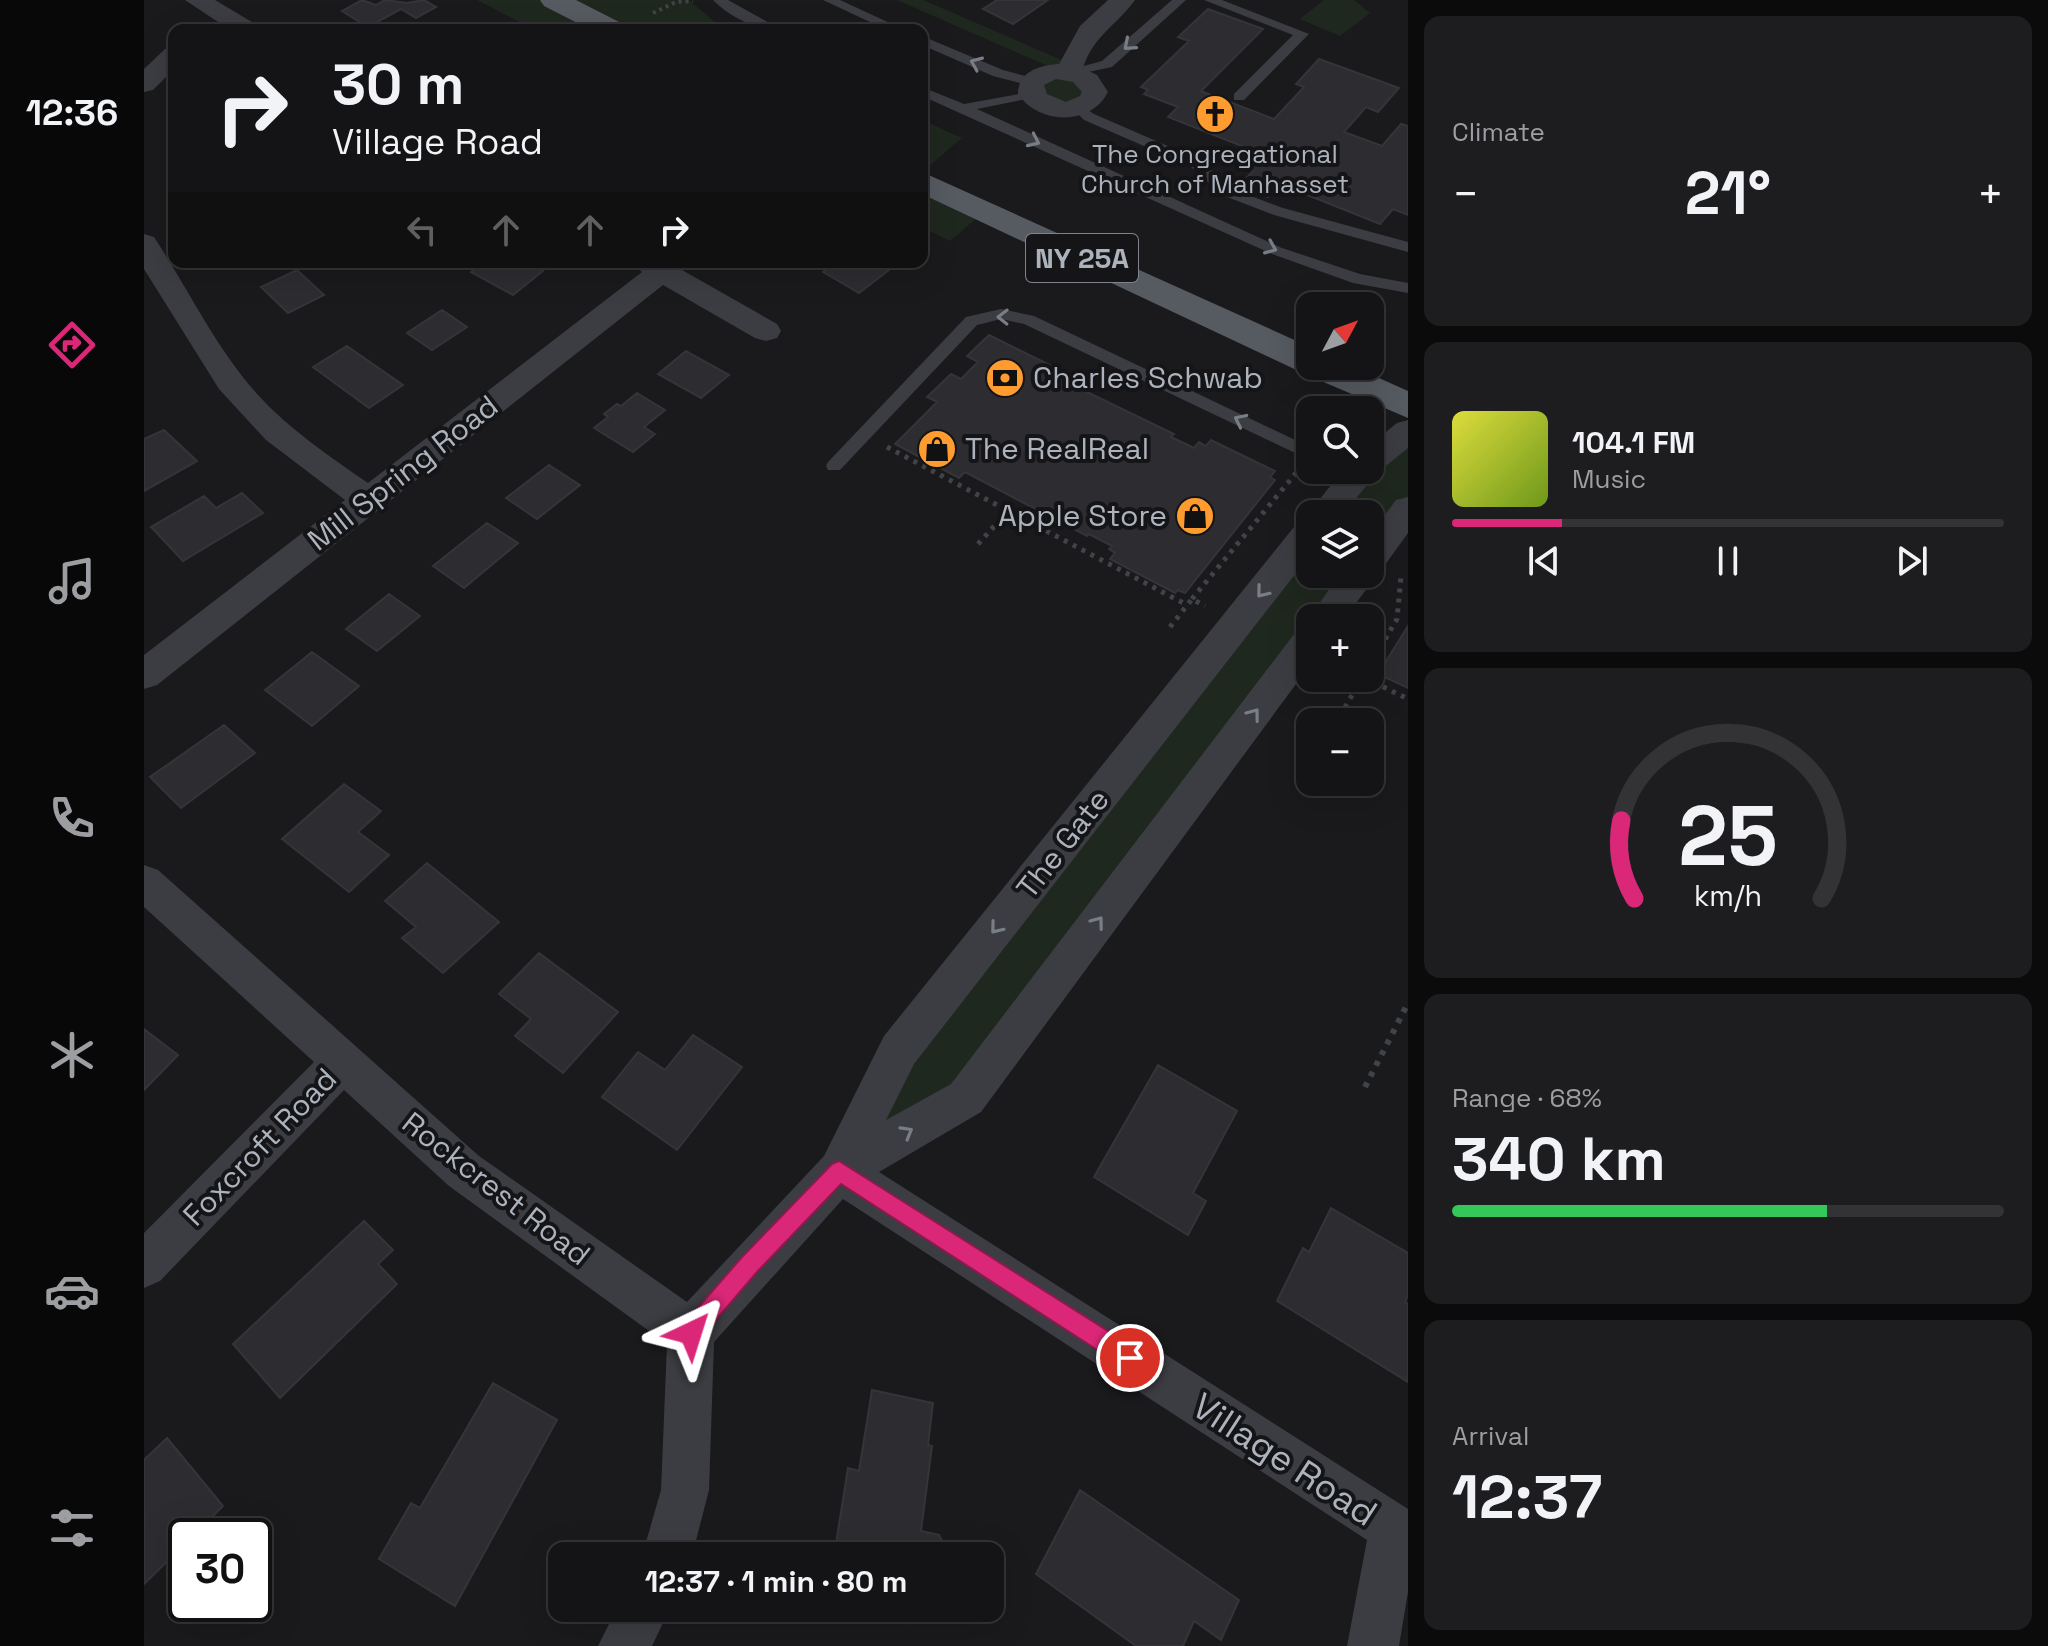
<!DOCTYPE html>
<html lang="en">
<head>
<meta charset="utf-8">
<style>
  body { margin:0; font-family:"Space Grotesk",sans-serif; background:#1d1d1f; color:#f1f3f6; height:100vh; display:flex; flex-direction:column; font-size:30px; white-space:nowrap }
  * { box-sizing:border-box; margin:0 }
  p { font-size:26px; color:#9d9ea1 }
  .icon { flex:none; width:44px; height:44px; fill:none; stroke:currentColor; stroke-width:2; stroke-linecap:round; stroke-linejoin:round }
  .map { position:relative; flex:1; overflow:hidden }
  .panel { display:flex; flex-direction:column; gap:16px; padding:16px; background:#0b0b0c; width:640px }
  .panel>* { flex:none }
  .guide { position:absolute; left:24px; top:24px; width:760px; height:244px; border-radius:16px; box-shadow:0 8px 32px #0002,0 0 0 2px #333335; background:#141416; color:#f1f3f6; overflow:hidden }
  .needle { width:52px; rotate:49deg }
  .tools { position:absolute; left:1152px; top:292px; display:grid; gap:16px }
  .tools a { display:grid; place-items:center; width:88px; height:88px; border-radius:16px; background:#141416; box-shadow:0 8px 32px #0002,0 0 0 2px #333335; font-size:40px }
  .speed { position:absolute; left:24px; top:1518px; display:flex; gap:16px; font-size:40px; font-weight:700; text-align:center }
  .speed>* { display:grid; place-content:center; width:104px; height:104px; border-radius:50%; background:#141416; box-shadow:0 8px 32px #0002,0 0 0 2px #333335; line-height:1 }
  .speed .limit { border:4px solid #111; border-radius:12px; background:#fff; color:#111 }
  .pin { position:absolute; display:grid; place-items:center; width:68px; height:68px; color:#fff; margin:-34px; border:4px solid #fff; border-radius:50%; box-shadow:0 2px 8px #0007 }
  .me { position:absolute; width:88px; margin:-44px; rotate:41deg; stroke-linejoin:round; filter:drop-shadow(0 0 6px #0008) }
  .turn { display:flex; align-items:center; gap:28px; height:168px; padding:0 32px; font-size:36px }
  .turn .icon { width:104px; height:104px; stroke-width:2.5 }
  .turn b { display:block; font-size:56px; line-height:68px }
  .lanes { display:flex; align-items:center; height:76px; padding:0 32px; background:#0003; justify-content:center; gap:40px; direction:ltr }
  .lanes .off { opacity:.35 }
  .big { font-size:60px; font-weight:700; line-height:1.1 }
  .panel .tile { flex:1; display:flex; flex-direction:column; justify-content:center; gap:12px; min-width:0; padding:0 28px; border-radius:16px; background:#1d1d1f }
  .panel .dial { align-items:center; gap:0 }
  .dial svg { height:208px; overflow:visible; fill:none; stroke:#333335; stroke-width:7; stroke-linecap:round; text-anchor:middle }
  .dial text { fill:#f1f3f6; stroke:none }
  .song { display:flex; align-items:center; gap:24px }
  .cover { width:96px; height:96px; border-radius:12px; background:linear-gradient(135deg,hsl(60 70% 55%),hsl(80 70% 35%)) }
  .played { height:8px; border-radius:4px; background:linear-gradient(90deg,#db2777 20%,#333335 20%) }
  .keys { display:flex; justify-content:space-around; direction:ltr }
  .heat { display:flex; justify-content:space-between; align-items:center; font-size:44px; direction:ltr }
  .charge { height:12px; border-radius:6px; background:linear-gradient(90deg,#34c759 68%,#333335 0) }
  .trip { position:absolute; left:404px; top:1542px; width:456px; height:80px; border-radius:16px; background:#141416; box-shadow:0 8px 32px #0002,0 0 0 2px #333335; font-weight:700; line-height:80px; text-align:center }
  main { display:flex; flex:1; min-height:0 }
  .dock { display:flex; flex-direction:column; width:144px; justify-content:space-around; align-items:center; background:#080809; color:#9d9ea1 }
  .dock .icon { width:56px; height:56px }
  .dock .on { color:#db2777 }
  .dock b { font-size:36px; color:#f1f3f6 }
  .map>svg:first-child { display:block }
</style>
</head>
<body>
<main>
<nav class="dock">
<b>12:36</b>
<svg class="icon on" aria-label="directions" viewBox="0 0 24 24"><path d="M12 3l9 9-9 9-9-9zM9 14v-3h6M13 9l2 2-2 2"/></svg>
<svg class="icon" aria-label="music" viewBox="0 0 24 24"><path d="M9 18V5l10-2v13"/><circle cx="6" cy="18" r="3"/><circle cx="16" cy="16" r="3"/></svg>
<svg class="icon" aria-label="phone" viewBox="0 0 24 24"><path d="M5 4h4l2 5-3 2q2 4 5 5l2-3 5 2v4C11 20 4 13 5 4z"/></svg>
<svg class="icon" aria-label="climate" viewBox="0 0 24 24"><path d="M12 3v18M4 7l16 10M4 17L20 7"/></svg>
<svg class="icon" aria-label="car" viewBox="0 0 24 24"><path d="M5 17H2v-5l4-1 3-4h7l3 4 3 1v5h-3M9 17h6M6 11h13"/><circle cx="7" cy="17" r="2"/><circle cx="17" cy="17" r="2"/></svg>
<svg class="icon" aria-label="filters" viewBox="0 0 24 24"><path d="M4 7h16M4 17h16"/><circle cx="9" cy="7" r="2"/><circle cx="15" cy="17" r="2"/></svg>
</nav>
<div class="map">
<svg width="1264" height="1646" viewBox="0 0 1264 1646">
  <rect width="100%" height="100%" fill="#1a1a1d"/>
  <path fill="#1f281f" d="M333 0H545L580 30H391Z
    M753 0H779L927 64 944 80 935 108 887 94 913 70Z
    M1180 0H1210L1226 13 1196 36 1156 19Z
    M778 120 818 138 778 172Z
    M778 182 840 212 806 241 778 227Z
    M1264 431V509L1226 560V514H1180Z
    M1166 531V574H1215L1166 618V639L822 1098 695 1171 755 1050Z"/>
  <path fill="#2d2d31" stroke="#343439" stroke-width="2" d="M218 0 232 5 241 0 263 3 280 0 292 7 272 18 257 9 224 27 198 11Z
    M853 0H904L869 24 839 9Z
    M1064 9 1119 29 1057 91 1130 119 1160 87 1152 84 1175 59 1255 88 1234 112 1222 107 1200 132 1238 146 1257 124 1264 126V215L1249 209 1236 224 1156 192 1153 195 1133 187 1124 197 1095 186 1109 171 1093 164 1087 157 1098 146 1024 117 1034 107 1000 94 1004 90 997 87 1045 41 1034 37Z
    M340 262H382L399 271 369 295 327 272Z
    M692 262H740L749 267 715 293 679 272Z
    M153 270 180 295 144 313 117 287Z
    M298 310 323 327 288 350 263 333Z
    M845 335 918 371 912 377 1030 434 1027 437 1050 448 1055 442 1062 446 1067 440 1131 471 1126 477 1131 480 1041 593 1034 590 1031 593 966 559 971 553 965 549 968 546 945 534 943 536 821 472 815 478 751 444 793 402 783 397 807 374 817 379 834 362 823 356Z
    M203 346 259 385 225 408 169 367Z
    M542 351 585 375 557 398 514 374Z
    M493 393 521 410 500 427 511 434 489 452 450 428 464 417 460 414 473 404 477 406Z
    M20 430 53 461 0 491V439Z
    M405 465 436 485 393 519 362 498Z
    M98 493 119 513 39 561 7 527 60 496 72 508Z
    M343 523 374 543 320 588 289 566Z
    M245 594 276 616 233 651 202 629Z
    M1264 626V688L1234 674Z
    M168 652 215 686 168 726 121 690Z
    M80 725 111 753 37 808 6 777Z
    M200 784 237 811 214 832 245 855 205 892 138 839Z
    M283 863 355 922 299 973 258 938 272 927 241 901Z
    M395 953 474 1012 419 1073 371 1036 387 1019 355 994Z
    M0 1029 34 1055 0 1090Z
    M549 1035 598 1067 533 1150 458 1097 494 1052 521 1070Z
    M1014 1065 1093 1111 1049 1193 1062 1201 1044 1235 950 1177Z
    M1187 1208 1264 1253V1295L1261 1302 1264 1304V1382L1133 1301 1159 1248 1165 1252Z
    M220 1221 249 1250 234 1264 253 1284 136 1398 89 1344Z
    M349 1383 413 1420 311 1606 235 1559 267 1503 276 1508Z
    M728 1390 789 1403 784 1445 788 1446 777 1531 795 1535 803 1550 802 1556H690L704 1468 715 1471Z
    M23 1438 79 1506 49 1536H42V1543L0 1584V1460Z
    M936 1490 1095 1600 1077 1640 1050 1621 1039 1646H992L892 1574Z
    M701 1608H769L767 1623Z"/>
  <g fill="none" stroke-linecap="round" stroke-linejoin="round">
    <path stroke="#404449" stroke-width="4" stroke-dasharray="3 4" stroke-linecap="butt" d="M509 13 532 2 549 1"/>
    <path stroke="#404449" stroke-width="5" stroke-dasharray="4 6" stroke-linecap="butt" d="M743 447 1043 605
      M834 544 864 511
      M1048 599 1152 473
      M1026 627 1048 599 1061 606
      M1226 665 1253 619 1257 577
      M1221 678 1264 699
      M1196 716 1218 678"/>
    <path stroke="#404449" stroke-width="6" stroke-dasharray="5 7" stroke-linecap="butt" d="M1221 1087 1264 1003"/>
    <path fill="#3b3d42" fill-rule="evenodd" d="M569 0H584L638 30C612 30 587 18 569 0Z
      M679 0H696L761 30H743Z
      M1028 0H1042L968 67 925 76 918 72 958 61Z
      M1060 0H1078L1165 34 1100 100H1090V94L1149 35Z
      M778 36 859 70 892 79 894 82 887 86 849 76 778 45Z
      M778 87 820 104 892 91V97L833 109 1138 248 1216 274 1264 283V293L1209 283 1128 254 778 96Z
      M935 104 950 114 1056 160 1088 189 1139 208 1264 242V252L1130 215 1078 195 1046 166 940 120 928 108Z
      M857 309 890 316 1166 447V460L880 324 857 319 833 325 696 470H684L682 466 684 462 822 317Z
      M1188 497 1218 509 1221 514C1206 514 1189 516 1179 503L1182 499Z
      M1226 515 1253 526 1256 531 1253 536 1247 537 1226 528Z"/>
    <path fill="#3b3d42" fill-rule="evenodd" d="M41 0H71L113 25 117 30H86Z
      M964 0H991C973 25 949 36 939 68L953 75 964 92C947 126 895 125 874 94 874 72 895 65 915 64L936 26ZM912 79 929 82 938 92 936 96 922 102 903 94 900 85Z
      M30 46V69L9 90 0 92V69L21 49Z
      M0 234 10 237C45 290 71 347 114 395 146 430 185 456 224 483L498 272 488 262H524L633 324 637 331 633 338 622 341 611 338 519 285 13 685 0 689V655L201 500 122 440 75 389 0 269Z
      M1264 420V448L1233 473 1199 514H1166V518L1164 514 1199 470H1226V445L1253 423Z
      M1264 497V533L1238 569 1230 571 1227 583 1201 618H1166V620L1165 618 1196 574H1226V535L1252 500Z
      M1166 519V555L770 1064 742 1120 807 1084 1154 629 1166 625V665L837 1112 735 1172 1264 1509V1592L1255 1646H1203L1223 1540 699 1199 570 1342 565 1490 548 1556H498L517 1490 523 1344 305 1186 200 1090 16 1281 0 1288V1233L170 1062 0 907V865L14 870 335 1156 543 1302 680 1156 740 1036 1154 522Z
      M473 1608H526L508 1646H454Z"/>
    <path fill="#565a61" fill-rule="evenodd" d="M396 0H432L479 24 484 30H447L400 6Z
      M778 172 1166 347V366H1208L1264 391V418L1163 375 778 194Z"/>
  </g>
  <defs><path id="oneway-chevron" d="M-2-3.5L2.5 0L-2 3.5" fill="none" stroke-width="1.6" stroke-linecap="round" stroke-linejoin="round" transform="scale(2)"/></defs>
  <g stroke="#797e86">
    <use href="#oneway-chevron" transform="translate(985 45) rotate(139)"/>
    <use href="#oneway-chevron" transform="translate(832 63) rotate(-157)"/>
    <use href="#oneway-chevron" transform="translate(890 141) rotate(25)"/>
    <use href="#oneway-chevron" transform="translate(1127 248) rotate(23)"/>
    <use href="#oneway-chevron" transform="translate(859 317) rotate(-179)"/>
    <use href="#oneway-chevron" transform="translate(1096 420) rotate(-154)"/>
    <use href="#oneway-chevron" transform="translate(1118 592) rotate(129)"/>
    <use href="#oneway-chevron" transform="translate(1110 714) rotate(-53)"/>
    <use href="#oneway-chevron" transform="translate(954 922) rotate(-53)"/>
    <use href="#oneway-chevron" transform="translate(852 928) rotate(129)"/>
    <use href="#oneway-chevron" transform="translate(763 1132) rotate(-30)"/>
  </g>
  <path fill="#db2777" stroke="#8e194d" stroke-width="2" d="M695 1161 994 1350 997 1358 994 1366 986 1370 978 1366 697 1184 613 1272 554 1341 547 1344 539 1341 536 1333 539 1325 598 1257 688 1164Z"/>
  <defs>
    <g id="church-disc" transform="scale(2)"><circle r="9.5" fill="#fe9c30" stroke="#151518"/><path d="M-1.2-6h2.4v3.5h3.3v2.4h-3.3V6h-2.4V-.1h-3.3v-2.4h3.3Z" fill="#111"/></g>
    <g id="bank-disc" transform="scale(2)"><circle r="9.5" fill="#fe9c30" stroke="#151518"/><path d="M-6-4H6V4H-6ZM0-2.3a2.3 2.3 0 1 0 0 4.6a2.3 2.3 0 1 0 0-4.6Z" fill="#111"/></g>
    <g id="shop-disc" transform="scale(2)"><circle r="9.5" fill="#fe9c30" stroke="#151518"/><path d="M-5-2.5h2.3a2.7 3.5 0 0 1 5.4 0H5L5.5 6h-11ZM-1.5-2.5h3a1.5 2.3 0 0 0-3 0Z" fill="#111"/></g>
  </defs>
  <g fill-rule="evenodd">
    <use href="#church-disc" x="1071" y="114"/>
    <use href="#bank-disc" x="861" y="378"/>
    <use href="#shop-disc" x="793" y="449"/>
    <use href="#shop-disc" x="1051" y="516"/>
  </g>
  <g text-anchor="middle" stroke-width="8" stroke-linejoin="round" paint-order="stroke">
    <g font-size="26" fill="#acb3bd" stroke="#151518">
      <text x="1071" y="163">The Congregational<tspan x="1071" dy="30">Church of Manhasset</tspan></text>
    </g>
    <rect fill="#151518" stroke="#7f848c" stroke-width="2" x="882" y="234" width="112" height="48" rx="6"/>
    <g font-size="28" font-weight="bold" fill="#acb3bd">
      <text x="938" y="268">NY 25A</text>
    </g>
    <g font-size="30" fill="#acb3bd" stroke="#151518" text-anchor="start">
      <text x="889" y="388">Charles Schwab</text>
      <text x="821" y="459">The RealReal</text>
      <text x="1023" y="526" text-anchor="end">Apple Store</text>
    </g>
    <g font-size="30" fill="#acb3bd" stroke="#151518">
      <text transform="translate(259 473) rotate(-38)" y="10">Mill Spring Road</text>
      <text transform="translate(919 844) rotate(-52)" y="10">The Gate</text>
      <text transform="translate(116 1147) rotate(-46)" y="10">Foxcroft Road</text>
      <text transform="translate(352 1189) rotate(38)" y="10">Rockcrest Road</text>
    </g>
    <g font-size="36" fill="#acb3bd" stroke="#151518">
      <text transform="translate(1141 1459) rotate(33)" y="13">Village Road</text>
    </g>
  </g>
</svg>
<div class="tools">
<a><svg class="needle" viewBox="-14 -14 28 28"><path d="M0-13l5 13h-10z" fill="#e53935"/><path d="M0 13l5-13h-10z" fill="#9d9ea1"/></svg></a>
<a><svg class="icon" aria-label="search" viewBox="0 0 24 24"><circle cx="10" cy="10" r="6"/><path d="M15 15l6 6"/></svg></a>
<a><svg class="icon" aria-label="layers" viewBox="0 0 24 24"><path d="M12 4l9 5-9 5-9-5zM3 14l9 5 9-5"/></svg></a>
<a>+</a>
<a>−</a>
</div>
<div class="speed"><div class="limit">30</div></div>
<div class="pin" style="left:986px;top:1358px;background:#d93025"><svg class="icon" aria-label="arrive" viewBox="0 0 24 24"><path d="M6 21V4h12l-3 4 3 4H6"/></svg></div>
<svg class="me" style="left:547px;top:1333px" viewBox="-20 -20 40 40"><path d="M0-17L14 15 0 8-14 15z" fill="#db2777" stroke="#fff" stroke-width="4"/></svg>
<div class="trip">12:37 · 1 min · 80 m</div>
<div class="guide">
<div class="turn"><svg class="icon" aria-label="right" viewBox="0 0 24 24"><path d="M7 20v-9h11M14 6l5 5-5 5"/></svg><div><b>30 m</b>Village Road</div></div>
<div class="lanes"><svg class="icon off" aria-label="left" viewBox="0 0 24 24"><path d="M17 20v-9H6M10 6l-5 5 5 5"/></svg><svg class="icon off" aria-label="ahead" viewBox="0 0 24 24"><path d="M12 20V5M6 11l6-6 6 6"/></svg><svg class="icon off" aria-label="ahead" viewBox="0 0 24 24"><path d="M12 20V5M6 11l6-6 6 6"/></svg><svg class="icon" aria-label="right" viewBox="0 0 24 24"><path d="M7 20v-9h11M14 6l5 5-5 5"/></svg></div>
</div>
</div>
<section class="panel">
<div class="tile"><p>Climate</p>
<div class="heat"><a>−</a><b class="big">21°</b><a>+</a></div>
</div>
<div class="tile">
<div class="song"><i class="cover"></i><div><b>104.1 FM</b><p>Music</p></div></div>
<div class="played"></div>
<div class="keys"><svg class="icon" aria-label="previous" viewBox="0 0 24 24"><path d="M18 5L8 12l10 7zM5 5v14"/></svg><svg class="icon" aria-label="pause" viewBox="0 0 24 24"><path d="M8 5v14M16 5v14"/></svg><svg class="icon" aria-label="next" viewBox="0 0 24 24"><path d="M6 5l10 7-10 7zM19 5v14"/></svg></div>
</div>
<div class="tile dial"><svg viewBox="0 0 100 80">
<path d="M14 69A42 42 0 1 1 86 69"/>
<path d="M14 69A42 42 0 0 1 9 39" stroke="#db2777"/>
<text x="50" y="56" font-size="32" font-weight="700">25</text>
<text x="50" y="72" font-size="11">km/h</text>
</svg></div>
<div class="tile"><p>Range · 68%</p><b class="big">340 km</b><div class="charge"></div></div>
<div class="tile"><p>Arrival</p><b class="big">12:37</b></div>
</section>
</main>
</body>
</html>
